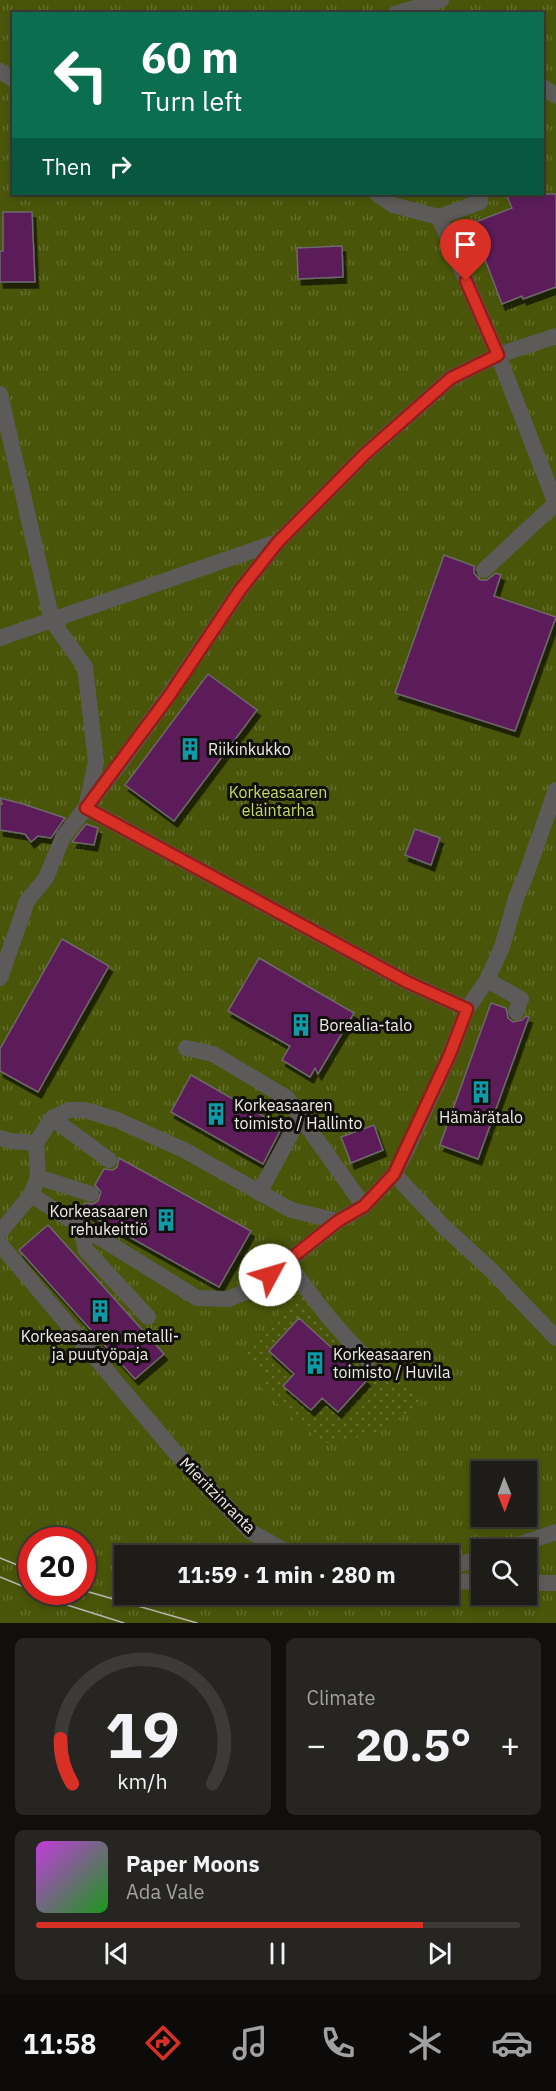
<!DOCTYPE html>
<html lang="en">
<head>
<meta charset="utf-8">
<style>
  body { margin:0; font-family:"IBM Plex Sans",sans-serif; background:#262522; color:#f1f3f6; height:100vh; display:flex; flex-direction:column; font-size:22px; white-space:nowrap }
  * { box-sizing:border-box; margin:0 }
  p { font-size:20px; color:#a1a1a2 }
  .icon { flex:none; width:33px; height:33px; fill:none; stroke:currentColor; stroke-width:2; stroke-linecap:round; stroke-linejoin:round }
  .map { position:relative; height:1623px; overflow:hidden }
  .side { display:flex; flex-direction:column; gap:15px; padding:15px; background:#100f0e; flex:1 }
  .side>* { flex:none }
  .top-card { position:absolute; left:12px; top:12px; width:532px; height:183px; border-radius:0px; box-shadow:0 3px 9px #0003,0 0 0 2px #3c3a38; background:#0b6e4f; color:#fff; overflow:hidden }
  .needle { width:39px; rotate:179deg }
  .fabs { position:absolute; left:471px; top:1461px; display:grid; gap:12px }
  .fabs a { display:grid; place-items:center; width:66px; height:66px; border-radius:0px; background:#1e1c19; box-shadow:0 3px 9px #0003,0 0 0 2px #3c3a38; font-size:30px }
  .speed { position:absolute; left:18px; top:1527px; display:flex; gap:12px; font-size:30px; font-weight:700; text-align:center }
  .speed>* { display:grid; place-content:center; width:78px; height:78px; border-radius:50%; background:#1e1c19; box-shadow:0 3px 9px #0003,0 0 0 2px #3c3a38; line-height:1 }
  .speed .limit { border:9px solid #d22; background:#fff; color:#111 }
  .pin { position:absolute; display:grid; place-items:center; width:51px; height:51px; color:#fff; margin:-62px -26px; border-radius:50% 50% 50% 0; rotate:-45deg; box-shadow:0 0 6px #0007 }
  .pin .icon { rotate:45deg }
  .me { position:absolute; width:66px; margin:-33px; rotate:51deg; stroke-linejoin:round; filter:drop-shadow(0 0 4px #0008) }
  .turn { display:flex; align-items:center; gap:21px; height:126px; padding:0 30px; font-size:27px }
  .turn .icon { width:78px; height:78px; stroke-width:2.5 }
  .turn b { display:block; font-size:42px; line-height:51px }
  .then { display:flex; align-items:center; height:57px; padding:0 30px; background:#0003; gap:12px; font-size:22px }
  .big { font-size:45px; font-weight:700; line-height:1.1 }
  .side .widget { flex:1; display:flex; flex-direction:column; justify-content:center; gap:9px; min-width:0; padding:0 21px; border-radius:9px; background:#262522 }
  .side .dial { align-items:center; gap:0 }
  .dial svg { height:156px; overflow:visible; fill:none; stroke:#3c3a38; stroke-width:7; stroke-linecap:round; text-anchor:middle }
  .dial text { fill:#f1f3f6; stroke:none }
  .song { display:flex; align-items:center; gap:18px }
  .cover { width:72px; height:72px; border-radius:9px; background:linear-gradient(135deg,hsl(290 70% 55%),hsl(120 70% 35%)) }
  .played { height:6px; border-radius:3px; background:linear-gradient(90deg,#d93025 80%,#3c3a38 80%) }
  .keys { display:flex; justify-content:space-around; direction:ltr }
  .heat { display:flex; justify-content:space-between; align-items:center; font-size:33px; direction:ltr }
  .side .tiles { flex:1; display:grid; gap:15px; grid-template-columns:1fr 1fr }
  .widget:last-child { grid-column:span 2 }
  .trip { position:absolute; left:114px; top:1545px; width:345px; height:60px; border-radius:0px; background:#1e1c19; box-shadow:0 3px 9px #0003,0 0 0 2px #3c3a38; font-weight:700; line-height:60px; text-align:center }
  .tab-bar { display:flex; height:96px; justify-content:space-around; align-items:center; background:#0c0b0a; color:#a1a1a2 }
  .tab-bar .icon { width:42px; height:42px }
  .tab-bar .selected { color:#d93025 }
  .tab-bar b { font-size:27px; color:#f1f3f6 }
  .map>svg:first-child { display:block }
</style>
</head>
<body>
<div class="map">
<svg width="556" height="1623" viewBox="0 0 556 1623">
  <defs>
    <pattern id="park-tufts" width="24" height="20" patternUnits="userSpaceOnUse" patternTransform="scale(1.5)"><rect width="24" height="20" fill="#495509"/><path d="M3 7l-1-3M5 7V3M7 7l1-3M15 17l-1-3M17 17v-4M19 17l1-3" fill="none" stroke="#646e2d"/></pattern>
    <pattern id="garden-dots" width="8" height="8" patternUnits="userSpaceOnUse" patternTransform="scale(1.5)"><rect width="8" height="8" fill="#495509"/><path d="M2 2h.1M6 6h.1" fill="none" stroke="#646e2d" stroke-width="1.8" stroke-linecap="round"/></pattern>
    <filter id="shadow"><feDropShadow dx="3.5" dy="6" stdDeviation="0" flood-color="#0009"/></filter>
  </defs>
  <rect width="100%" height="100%" fill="#282521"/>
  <path fill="url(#park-tufts)" fill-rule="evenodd" d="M0 0H556V1623H0ZM14 14H543V194H14ZM482 1472H526V1516H482ZM32 1540H82V1592H32ZM482 1550H526V1594H482ZM124 1556H448V1594H124Z"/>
  <path fill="url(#garden-dots)" d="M309 1280 388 1369 407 1381 422 1402 376 1434 326 1443 303 1428 259 1386 268 1379 243 1356Z"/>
  <path fill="#5c1a5a" stroke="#6d686c" stroke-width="1.5" filter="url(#shadow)" d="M506 194H556V287L523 299 522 296 502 304 481 249 478 250 468 225 512 208Z
    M3 212H32L35 282H0V251H3Z
    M342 246 343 277 298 279 297 248Z
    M444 555 474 566V573L480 580H487L496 573 501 575 494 596 556 617 515 731 395 693Z
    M208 674 257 710 174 821 125 785Z
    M0 798 23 804 65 818 51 838 38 836 31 842 25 834 0 830V804H2Z
    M86 824 98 828 94 845 72 842Z
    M415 829 440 838 431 865 405 855Z
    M62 939 109 966 38 1092 0 1071V1049Z
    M259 958 354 1013 318 1074 315 1068 310 1077 282 1060 290 1046 228 1011Z
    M491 1003 506 1008 508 1018 513 1022 522 1020 526 1016 529 1017 478 1159 440 1145Z
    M191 1075 282 1127 263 1164 171 1112Z
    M374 1125 383 1150 351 1163 341 1137Z
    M119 1158 251 1231 219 1287 81 1210 85 1203 93 1204 98 1201 101 1192 95 1185 104 1169 113 1170 117 1167Z
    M48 1225 164 1354 135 1379 19 1250Z
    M299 1318 367 1380 338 1412 322 1398 311 1410 283 1386 294 1374 269 1351Z"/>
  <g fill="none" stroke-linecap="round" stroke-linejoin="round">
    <path stroke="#5d5b59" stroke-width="16" d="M395 14 441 0
      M0 71 14 80
      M543 87 556 96
      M377 194 393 205 439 217 498 355 556 504
      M439 217 480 202V194
      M0 394 52 621 85 667 96 762 86 808 407 982 467 1009
      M484 570 555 504
      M0 638 277 542
      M0 978 27 901 46 878 63 837 122 761 169 695 240 590 278 542 365 454 451 378 498 355 556 336
      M487 980 521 999 516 1012
      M186 1048 213 1054 287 1098 364 1206
      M52 1118 109 1160
      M0 1138 11 1141 36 1143
      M394 1174 442 1225 492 1271 556 1338
      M38 1177 91 1194
      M259 1193 300 1117
      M31 1195 197 1298 228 1299 253 1289 338 1221
      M83 1228 85 1249 148 1317
      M0 1232 31 1195 38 1177 36 1143 52 1118 69 1110H85L117 1120 184 1150 291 1210 338 1221 364 1206 394 1174 406 1152 450 1054 467 1009 487 980 502 947 517 895 524 880 556 790
      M0 1244 174 1451 251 1532 294 1556
      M287 1261C311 1297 337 1330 368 1360
      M503 1550 556 1532
      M448 1572 457 1565 482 1557
      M448 1581 482 1582
      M526 1583H556"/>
    <path stroke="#bab8b4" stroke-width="1.5" d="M0 1558 32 1571
      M0 1577 32 1590
      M82 1590 197 1623
      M34 1592 64 1604 124 1623"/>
  </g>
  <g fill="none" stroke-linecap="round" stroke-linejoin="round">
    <g stroke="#8d1f18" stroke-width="15">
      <path id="route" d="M270 1275 338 1221 364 1206 394 1174 450 1054 467 1009 407 982 86 808 169 696 240 590 278 542 365 454 451 378 498 355 466 281"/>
    </g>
    <use href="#route" stroke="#d93025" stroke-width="10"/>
  </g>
  <defs>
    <g id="building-bare" transform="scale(1.8)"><path d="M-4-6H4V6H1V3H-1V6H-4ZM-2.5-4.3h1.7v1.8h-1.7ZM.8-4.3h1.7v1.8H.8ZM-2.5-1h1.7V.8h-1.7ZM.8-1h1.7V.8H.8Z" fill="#0f9aa8" stroke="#100f0c" stroke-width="2.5" paint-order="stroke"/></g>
  </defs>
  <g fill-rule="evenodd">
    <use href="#building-bare" x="190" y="749"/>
    <use href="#building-bare" x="301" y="1025"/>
    <use href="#building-bare" x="481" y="1092"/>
    <use href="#building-bare" x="216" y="1114"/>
    <use href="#building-bare" x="166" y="1220"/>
    <use href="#building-bare" x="100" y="1311"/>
    <use href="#building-bare" x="315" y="1363"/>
  </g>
  <g text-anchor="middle" stroke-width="6" stroke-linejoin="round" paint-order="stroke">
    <g font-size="16" fill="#eeece8" stroke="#100f0c" text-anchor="start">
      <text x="208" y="755">Riikinkukko</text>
      <text x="319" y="1031">Borealia-talo</text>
      <text x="234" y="1111">Korkeasaaren<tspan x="234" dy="18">toimisto / Hallinto</tspan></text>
      <text x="481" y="1123" text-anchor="middle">Hämärätalo</text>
      <text x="148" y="1217" text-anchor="end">Korkeasaaren<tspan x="148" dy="18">rehukeittiö</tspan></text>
      <text x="100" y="1342" text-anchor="middle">Korkeasaaren metalli-<tspan x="100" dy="18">ja puutyöpaja</tspan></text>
      <text x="333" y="1360">Korkeasaaren<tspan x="333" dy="18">toimisto / Huvila</tspan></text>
    </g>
    <g font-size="16" fill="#c4dc5b" stroke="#100f0c">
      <text x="278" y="798">Korkeasaaren<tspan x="278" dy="18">eläintarha</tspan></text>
    </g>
    <g font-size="16" fill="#eeece8" stroke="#100f0c">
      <text transform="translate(218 1495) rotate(45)" y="6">Mieritzinranta</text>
    </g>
  </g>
</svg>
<div class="fabs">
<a><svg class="needle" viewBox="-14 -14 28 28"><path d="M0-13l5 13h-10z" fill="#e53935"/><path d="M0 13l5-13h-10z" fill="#a1a1a2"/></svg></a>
<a><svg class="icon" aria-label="search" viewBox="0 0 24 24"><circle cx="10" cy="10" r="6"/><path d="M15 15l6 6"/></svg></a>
</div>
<div class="speed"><div class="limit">20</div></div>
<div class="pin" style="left:466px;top:281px;background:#d93025"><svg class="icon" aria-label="arrive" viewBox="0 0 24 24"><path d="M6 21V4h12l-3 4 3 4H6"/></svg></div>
<svg class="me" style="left:270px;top:1275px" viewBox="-20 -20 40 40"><circle r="19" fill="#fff"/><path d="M0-13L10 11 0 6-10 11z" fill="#d93025"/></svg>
<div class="trip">11:59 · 1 min · 280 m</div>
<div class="top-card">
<div class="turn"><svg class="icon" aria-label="left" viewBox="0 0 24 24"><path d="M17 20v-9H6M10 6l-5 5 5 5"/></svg><div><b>60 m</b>Turn left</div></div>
<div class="then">Then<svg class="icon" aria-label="right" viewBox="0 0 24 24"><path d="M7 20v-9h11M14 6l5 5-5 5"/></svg></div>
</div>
</div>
<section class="side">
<div class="tiles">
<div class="widget dial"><svg viewBox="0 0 100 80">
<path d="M14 69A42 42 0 1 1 86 69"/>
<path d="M14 69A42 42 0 0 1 8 46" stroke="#d93025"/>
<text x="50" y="56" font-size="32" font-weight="700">19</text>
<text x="50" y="72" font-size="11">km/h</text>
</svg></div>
<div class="widget"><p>Climate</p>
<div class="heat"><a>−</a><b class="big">20.5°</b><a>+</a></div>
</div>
<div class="widget">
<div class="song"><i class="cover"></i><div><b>Paper Moons</b><p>Ada Vale</p></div></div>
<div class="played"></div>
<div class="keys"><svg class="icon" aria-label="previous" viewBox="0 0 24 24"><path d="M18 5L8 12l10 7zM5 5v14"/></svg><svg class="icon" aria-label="pause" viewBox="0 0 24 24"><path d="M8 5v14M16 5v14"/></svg><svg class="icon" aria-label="next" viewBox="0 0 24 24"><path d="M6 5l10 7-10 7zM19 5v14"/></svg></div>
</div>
</div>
</section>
<nav class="tab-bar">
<b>11:58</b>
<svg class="icon selected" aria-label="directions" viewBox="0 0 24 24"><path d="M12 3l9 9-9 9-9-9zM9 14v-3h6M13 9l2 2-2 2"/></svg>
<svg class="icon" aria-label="music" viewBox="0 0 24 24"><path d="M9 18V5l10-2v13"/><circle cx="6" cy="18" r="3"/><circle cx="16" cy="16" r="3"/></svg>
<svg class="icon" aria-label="phone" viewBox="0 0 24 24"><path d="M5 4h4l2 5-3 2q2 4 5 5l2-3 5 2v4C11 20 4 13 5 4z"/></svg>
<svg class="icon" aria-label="climate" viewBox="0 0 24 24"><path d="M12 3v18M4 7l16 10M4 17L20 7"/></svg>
<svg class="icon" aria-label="car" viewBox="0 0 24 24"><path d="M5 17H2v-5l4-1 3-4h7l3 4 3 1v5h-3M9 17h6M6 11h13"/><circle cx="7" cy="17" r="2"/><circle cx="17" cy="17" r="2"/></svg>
</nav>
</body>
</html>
